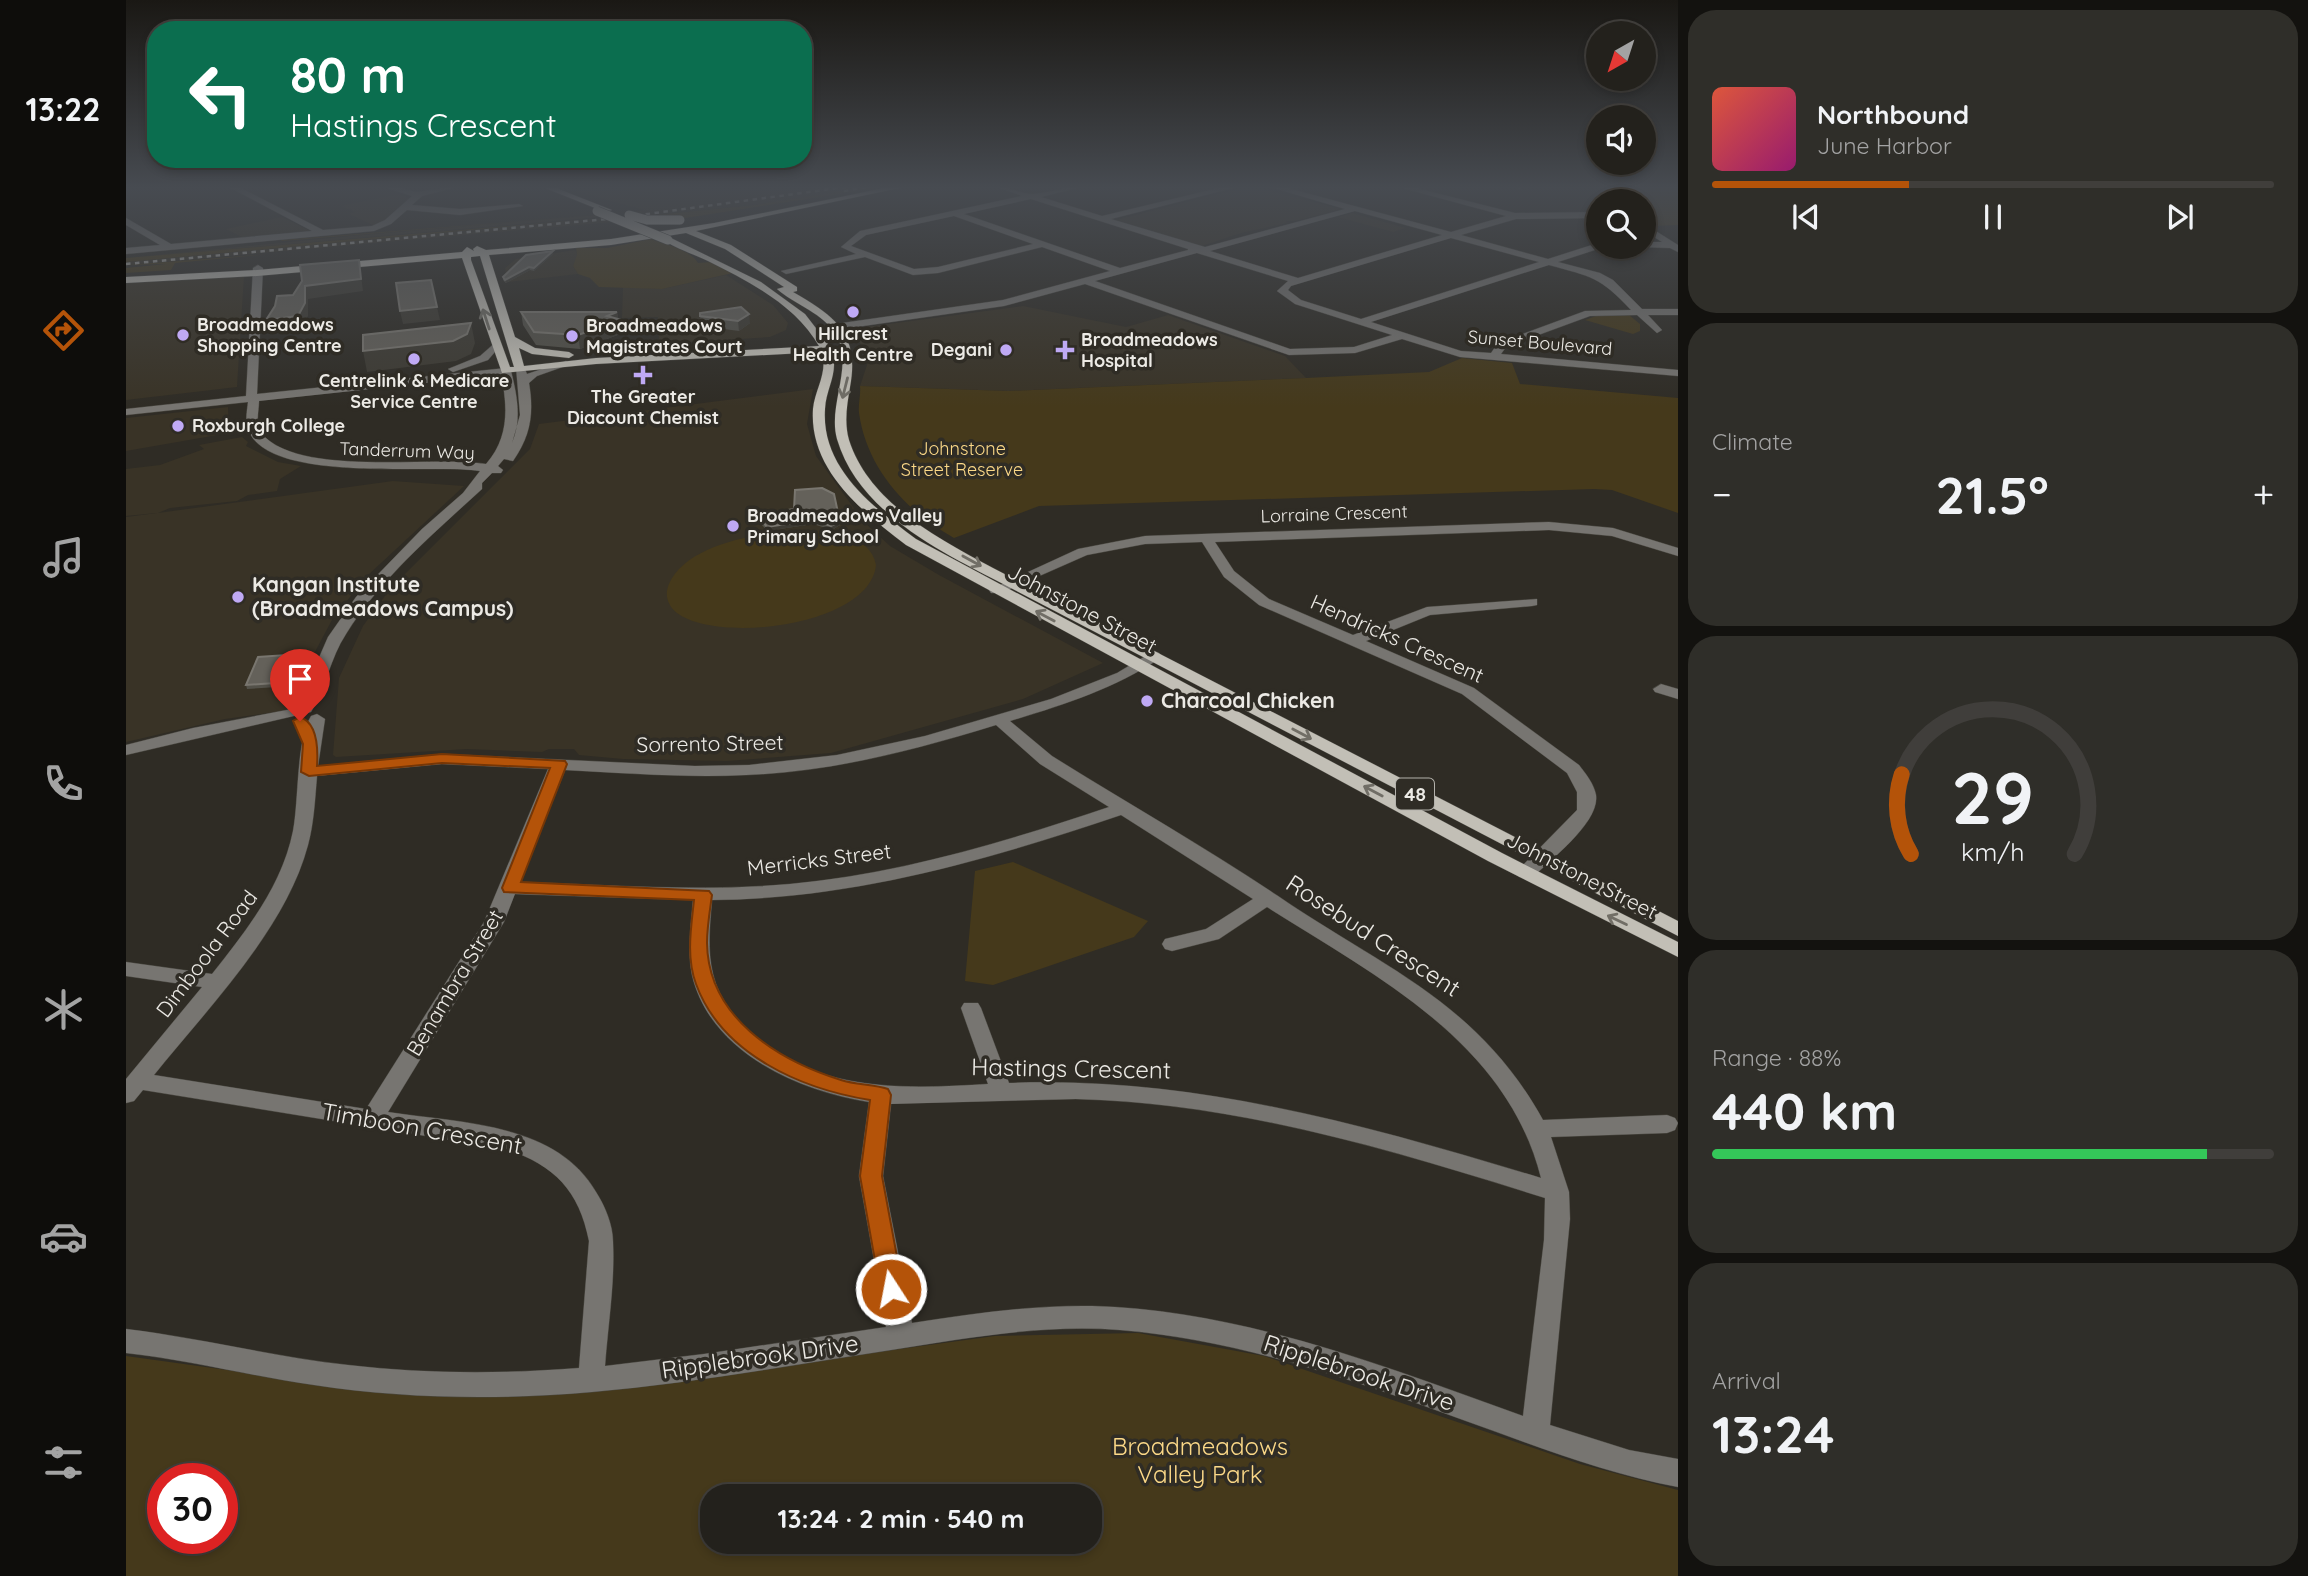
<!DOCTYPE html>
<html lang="en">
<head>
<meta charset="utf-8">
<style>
  body { margin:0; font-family:Quicksand,sans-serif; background:#2f2e29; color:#f1f3f6; height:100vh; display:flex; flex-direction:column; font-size:26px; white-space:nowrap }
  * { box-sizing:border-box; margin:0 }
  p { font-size:23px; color:#a3a3a3 }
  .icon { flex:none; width:38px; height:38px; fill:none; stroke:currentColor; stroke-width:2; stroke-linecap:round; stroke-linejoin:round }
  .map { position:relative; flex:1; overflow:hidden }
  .drawer { display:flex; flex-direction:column; gap:10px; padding:10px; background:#13120f; width:630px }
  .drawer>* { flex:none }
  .guide { position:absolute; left:21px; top:21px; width:665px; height:147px; border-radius:28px; box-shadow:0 4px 10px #0003,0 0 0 2px #403e3b; background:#0b6e4f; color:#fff; overflow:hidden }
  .needle { width:46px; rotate:219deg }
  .tools { position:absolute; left:1460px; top:21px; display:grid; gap:14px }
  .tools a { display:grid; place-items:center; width:70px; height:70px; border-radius:50%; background:#23211c; box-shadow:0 4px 10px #0003,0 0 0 2px #403e3b; font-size:35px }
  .speed { position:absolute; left:21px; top:1463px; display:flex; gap:14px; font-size:35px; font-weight:700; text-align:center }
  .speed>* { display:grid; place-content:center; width:91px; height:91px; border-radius:50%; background:#23211c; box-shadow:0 4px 10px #0003,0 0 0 2px #403e3b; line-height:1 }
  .speed .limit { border:10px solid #d22; background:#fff; color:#111 }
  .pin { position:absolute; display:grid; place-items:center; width:60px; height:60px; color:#fff; margin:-72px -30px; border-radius:50% 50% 50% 0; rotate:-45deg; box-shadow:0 0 7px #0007 }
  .pin .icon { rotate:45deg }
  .me { position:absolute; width:77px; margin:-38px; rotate:349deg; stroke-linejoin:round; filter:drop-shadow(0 0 5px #0008) }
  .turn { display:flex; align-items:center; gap:24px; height:147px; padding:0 28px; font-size:32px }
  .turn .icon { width:91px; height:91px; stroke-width:2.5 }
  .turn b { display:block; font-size:49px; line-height:60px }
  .big { font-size:52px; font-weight:700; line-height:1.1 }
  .drawer .card { flex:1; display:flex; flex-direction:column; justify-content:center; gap:10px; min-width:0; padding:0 24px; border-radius:28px; background:#2f2e29 }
  .drawer .dial { align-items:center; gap:0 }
  .dial svg { height:182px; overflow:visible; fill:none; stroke:#403e3b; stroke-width:7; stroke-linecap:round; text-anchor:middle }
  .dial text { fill:#f1f3f6; stroke:none }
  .song { display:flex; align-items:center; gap:21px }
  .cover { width:84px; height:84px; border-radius:10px; background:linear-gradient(135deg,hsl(10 70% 55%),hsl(320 70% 35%)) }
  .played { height:7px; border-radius:4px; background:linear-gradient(90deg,#b45309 35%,#403e3b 35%) }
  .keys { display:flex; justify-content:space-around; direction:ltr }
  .heat { display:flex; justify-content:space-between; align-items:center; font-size:38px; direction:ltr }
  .charge { height:10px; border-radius:5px; background:linear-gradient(90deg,#34c759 88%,#403e3b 0) }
  .trip { position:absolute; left:574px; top:1484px; width:402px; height:70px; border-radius:28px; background:#23211c; box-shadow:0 4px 10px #0003,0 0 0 2px #403e3b; font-weight:700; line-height:70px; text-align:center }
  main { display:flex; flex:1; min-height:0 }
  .menu { display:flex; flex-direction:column; width:126px; justify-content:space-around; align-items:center; background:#0e0d0b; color:#a3a3a3 }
  .menu .icon { width:49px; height:49px }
  .menu .current { color:#b45309 }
  .menu b { font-size:32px; color:#f1f3f6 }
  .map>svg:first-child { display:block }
</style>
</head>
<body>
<main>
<nav class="menu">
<b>13:22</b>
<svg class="icon current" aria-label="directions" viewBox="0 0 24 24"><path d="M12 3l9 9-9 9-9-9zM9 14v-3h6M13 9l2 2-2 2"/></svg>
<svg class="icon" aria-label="music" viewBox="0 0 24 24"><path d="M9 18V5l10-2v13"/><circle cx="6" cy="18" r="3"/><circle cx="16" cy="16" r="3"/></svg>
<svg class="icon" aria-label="phone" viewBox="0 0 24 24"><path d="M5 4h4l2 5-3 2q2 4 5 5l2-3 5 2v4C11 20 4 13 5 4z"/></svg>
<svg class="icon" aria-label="climate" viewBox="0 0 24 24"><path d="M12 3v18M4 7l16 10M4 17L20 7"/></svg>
<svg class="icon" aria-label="car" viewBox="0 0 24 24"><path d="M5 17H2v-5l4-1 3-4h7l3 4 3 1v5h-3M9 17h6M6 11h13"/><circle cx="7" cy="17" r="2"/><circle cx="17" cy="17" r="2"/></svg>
<svg class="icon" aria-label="filters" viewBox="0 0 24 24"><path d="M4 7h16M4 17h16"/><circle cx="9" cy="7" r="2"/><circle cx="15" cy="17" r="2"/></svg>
</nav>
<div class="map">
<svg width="1552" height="1576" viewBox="0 0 1552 1576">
  <rect width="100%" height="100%" fill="#2f2c25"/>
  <path fill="#393326" d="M432 186H707L690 190 750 186 652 202 510 217 500 213 518 210Z
    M1124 186 1215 209 1169 221H1160L1161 223 1115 233 1076 246 990 220Z
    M273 194 283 198 256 223 249 226 223 214 229 212 215 206Z
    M1226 213 1280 228 1267 232 1212 217Z
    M471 215 474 217 0 258 225 236Z
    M156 217 184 231 116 237 100 229Z
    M476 218 487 222 0 265V262Z
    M449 250 452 255 447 266 452 274 381 282 379 268 390 259Z
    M600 275 647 305 662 323 660 330 644 337 533 344 532 317 496 318 497 287 536 289Z
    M118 276 111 387 0 400V283Z
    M897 306 1000 327 1042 315 1159 356 1180 378 882 391 734 386 744 356 730 338 748 334 740 327Z
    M687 389 681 424 690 456 738 522 764 546 813 575 977 663 897 699 705 753 601 761 497 759 453 755 448 749H423L416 752 341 749 210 757 207 755 213 678 237 626 264 589 404 449 413 424Z
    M102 407 103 433 0 451V418Z
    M116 437 122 442 120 446 152 462 175 466 154 479 151 491 122 495 111 501 44 508 32 513 267 481 338 486 241 576 207 618 183 663 166 710 99 719 0 742V517L31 513 0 516V469L34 465 78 449 73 445Z"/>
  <path fill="#45391b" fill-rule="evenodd" d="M466 186H580L528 193Z
    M750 186H764L553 219 510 217 628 205Z
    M1490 186H1552V225L1525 226 1517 221V201H1496Z
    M471 215 156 241 155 240Z
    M476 218 0 262V258Z
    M525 239C539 245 564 249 572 263L585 262 607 273 536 289 473 287 464 278 452 274 447 266 451 255 450 248H481Z
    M143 254 49 263 45 270 0 273V268L40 264 0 265Z
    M1503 315 1514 324V331L1507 334 1459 320 1470 316Z
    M1336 358 1386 363 1394 384 1552 398V513L1486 490 1468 489 913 506 828 538C780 511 741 469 733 413 732 404 735 395 734 386L882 391 1180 378 1303 372Z
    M677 531C702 532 745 534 750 565 744 626 592 644 551 613 542 606 538 595 543 584 560 543 639 531 677 531Z
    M887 862 1022 921 1008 937 867 985 839 981 849 871Z
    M1012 1333 1138 1356 1454 1464 1552 1490V1576H0V1356L253 1391 540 1381 869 1336ZM37 1479H96V1538H37ZM586 1496H964V1542H586Z"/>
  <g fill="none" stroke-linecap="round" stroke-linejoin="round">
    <g stroke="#494740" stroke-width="1">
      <path id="minor" d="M101 186H111L197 230 246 226 259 220 286 196 255 186H268L290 192 335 186 296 196 286 205 334 209 393 204 397 206 334 215 281 210 265 224 248 231 0 254V248L34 245 0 225V218L45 244 186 231Z
        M868 186C882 186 894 194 907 194 925 193 941 186 959 186L915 197 976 216 1101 186H1115L985 219 1079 247 1219 209 1141 186H1154L1325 232 1380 216 1269 186H1282L1389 213 1472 212V218L1390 219 1335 235 1422 259 1472 243 1475 248 1432 262 1474 273 1487 280 1516 309H1552V315H1522L1536 330 1531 333 1511 315 1464 316 1380 347 1375 354 1552 370V376L1334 357 1276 339 1229 353 1163 355 959 284 878 306 709 330 704 327 709 324 877 300 984 271 916 247 812 273 787 275 739 257 660 274 655 271 730 254 715 247 734 231 896 196ZM905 199 1062 249V250L994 268 838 214ZM1229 211 1316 235 1172 278 1084 251ZM828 216 907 244 812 267 788 269 725 246 740 235ZM1325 238 1413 262 1235 319 1175 300 1162 290 1165 286ZM1071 253 1162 281 1151 291 1169 304 1266 335 1228 347 1164 349 969 281ZM1423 265C1466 277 1473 276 1505 310L1459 311 1372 343 1365 353 1335 351 1245 322Z
        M1390 186H1398L1393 190Z
        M1479 186H1487L1494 201H1486Z
        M1517 223 1552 245V252L1544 248 1514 247H1517V242H1536L1517 230Z
        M132 265 137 268 131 394 380 368 385 371C391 395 396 420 386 443L394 415 390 367H398L401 374 440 361 445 364 411 376 403 383C408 413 405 435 387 461L378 459 372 466 377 470 375 473H366L356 483V489C308 533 255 578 220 634 204 658 200 688 185 712L0 755V745L67 728 171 708 202 637 230 597 296 529 337 493 354 471C308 463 141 485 122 429 119 421 121 411 122 402L0 415V409L120 396 127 268ZM375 375C382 407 383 438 360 464 306 455 172 478 135 433 129 425 133 410 133 401Z
        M369 343 374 346 362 360 327 372 322 369 354 356Z
        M1423 522 1487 528 1552 548V556L1486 536 1423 530 1089 542 1108 571 1143 599 1227 635 1301 607 1411 599V605L1406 606 1304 615 1240 641 1348 688 1453 765C1460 774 1468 784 1470 795 1474 822 1425 859 1407 877H1393L1391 873 1393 869 1451 810V792L1441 773 1336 694 1133 605 1098 577 1076 542 1019 544 961 555 875 593H865L863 590 952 549 1019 536Z
        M1028 651 1033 653 1036 656 1033 659C987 689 937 705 884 721L926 756C1001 803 1079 847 1152 896 1257 968 1351 1001 1417 1120L1541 1115 1549 1118 1552 1123 1549 1130 1541 1133 1425 1137 1443 1192 1444 1219 1424 1425 1503 1450 1552 1459V1487C1478 1473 1410 1446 1340 1421 1228 1380 1114 1340 994 1330 917 1324 841 1338 765 1350 666 1365 566 1383 466 1392 374 1400 280 1399 188 1385 125 1376 63 1360 0 1353V1329C75 1338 148 1357 222 1365 299 1374 376 1374 453 1368L463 1241C453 1190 428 1165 380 1149L17 1090 8 1101 0 1103V1079L76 987 0 976V962L86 974C120 931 156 886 167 831 173 800 170 741 185 716L191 714 199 719 192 766 316 754 569 766 623 765 711 755 799 736 925 699 991 673ZM870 725 914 764 983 807C879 842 773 874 664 884 574 892 484 885 394 882L439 770C499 773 560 778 620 775 705 772 789 750 870 725ZM316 764 422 769 358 922 240 1109 28 1075C81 1009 160 929 182 845 188 823 189 799 191 776ZM995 815 1127 899 1080 929 1039 939 1036 944 1039 949 1046 951 1093 939 1141 907C1250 976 1381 1042 1415 1178 1240 1125 1068 1076 883 1083L855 1008 852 1003H838L835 1008 862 1084C780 1089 693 1093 628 1035 609 1019 593 999 587 974 581 950 584 924 586 900 727 899 862 860 995 815ZM389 894 567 900C565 925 561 950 566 975 584 1052 672 1091 743 1102L733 1176 760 1327 578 1354 479 1366C482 1325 489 1282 487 1242 487 1225 479 1206 470 1192 430 1122 332 1123 262 1112L378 922ZM950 1099C1112 1103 1266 1150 1419 1198L1418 1240 1397 1416C1258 1366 1115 1310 966 1306 905 1305 845 1314 786 1323L757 1176 765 1104Z
        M1535 684 1552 689V699L1529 692 1527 689Z"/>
    </g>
    <g stroke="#494740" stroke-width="1">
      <path id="major" d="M414 186H425L486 210 479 212Z
        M768 186H783L570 231 605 245 671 287V291L667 292C709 316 734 334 724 387 721 405 718 422 723 440 743 503 813 539 867 568L1552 921V936L881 586C818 553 733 514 711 439 701 403 731 362 707 330 692 311 668 304 651 289L658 287 599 249 560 233 485 245 363 255 389 337 409 348 443 352 448 355 443 358 406 354 393 348 398 366 470 358 693 346C670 305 622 281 582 261 568 254 550 249 538 240L545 238 635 282 679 314 703 345 713 348 706 351C713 373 700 388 699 409 695 468 747 507 790 539L1376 853 1552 942V957L1362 861 780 545C737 512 683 470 687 409 689 389 702 373 696 352L470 364 376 373 336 258 131 276 0 283V277L131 270 336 252 341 247 348 251 347 249 351 246 360 250 485 239 588 223ZM354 256 388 367H384L345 260V257Z"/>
    </g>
    <use href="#minor" fill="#777571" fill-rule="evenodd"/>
    <use href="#major" fill="#c2bfb6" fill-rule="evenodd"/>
    <path stroke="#aaa8a2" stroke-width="2.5" stroke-dasharray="4.5 4.5" stroke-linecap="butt" d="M718 191 746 186
      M0 264 492 218 727 186"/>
    <g stroke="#494740" stroke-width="10" stroke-linecap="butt">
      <path id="major-bridge" d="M471 211 542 240
        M503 215 521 220H554"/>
    </g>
    <use href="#major-bridge" stroke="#c2bfb6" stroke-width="9"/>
  </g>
  <path fill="#535149" d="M427 254 408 271 404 270 380 283 377 280V277Z
    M395 312H491L492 319 497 333 454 349 410 345 397 325Z
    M574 313 624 323 613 331 575 326Z
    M668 509 714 525 706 530 687 524 641 531 631 519V515Z
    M160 655V661L172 665 167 680 153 681 151 687 121 689 120 685Z"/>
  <path fill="#3e3b33" d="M427 251V254L408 271V268Z
    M233 260 237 291 182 299V316L175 329 143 333 140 320 179 286Z
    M403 267 404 270 380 283 379 280Z
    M311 307 314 320 277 324 274 311Z
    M491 312 493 321 496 320 497 333 454 349 452 335 481 316Z
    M623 314 624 323 613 331 612 321Z
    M345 323 349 343 345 354 330 361 241 372 237 351Z
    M687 520V524L641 531V527Z
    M714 522V525L706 530 705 526Z
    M171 660 172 665 167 680 166 675Z
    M152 676 153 681 151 687 149 683Z"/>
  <path fill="#64615a" stroke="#79766f" stroke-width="2" d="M427 251 408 268 403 267 379 280 377 277 400 255Z
    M233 260 235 279 179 286V303L172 316 140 320 149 306 151 296 167 295 176 281 174 265Z
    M305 280 311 307 274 311 270 283Z
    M615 307 623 314 612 321 574 316V313Z
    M395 312H491L481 316 496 320 452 335 408 332Z
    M345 323 341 334 327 341 237 351V335Z
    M696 488 708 494 714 522 705 526 687 520 641 527 631 515 668 509 669 490Z
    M160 655 157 661 171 660 166 675 152 676 149 683 120 685 132 657Z"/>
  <defs><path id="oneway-shaft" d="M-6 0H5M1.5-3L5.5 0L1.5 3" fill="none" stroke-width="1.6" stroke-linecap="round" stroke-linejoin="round" transform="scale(1.75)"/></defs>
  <g stroke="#716e66">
    <use href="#oneway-shaft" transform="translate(360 319) rotate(-108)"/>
    <use href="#oneway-shaft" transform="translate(719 388) rotate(104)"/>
    <use href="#oneway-shaft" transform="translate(846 561) rotate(29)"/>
    <use href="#oneway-shaft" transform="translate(919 616) rotate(-152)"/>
    <use href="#oneway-shaft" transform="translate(1176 734) rotate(28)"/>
    <use href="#oneway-shaft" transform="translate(1247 791) rotate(-152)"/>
    <use href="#oneway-shaft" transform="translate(1491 920) rotate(-154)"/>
  </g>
  <linearGradient id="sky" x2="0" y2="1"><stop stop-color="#1a1814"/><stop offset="0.46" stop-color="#474b51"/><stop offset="1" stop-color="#474b51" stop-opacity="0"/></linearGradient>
  <rect width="1552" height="407" fill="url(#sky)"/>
  <path fill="#b45309" stroke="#753606" stroke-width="2" d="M174 717C192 723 192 751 191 766L316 754 439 761 441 764 395 882 583 891 586 895C584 910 581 927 581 943 582 1017 651 1060 715 1080 730 1085 747 1084 762 1089L765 1095 756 1176 777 1289 773 1296 765 1298 757 1296 754 1289 734 1176 744 1100C676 1089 596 1055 570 984 560 957 565 928 568 900L378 892 376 888 424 768 316 763 183 776 175 772 177 744 167 721Z"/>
  <g fill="#bfa9f4" stroke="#2f2c25" stroke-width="2.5">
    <circle cx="727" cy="312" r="7"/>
    <circle cx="57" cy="335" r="7"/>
    <circle cx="446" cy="336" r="7"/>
    <circle cx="880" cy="350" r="7"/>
    <path d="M935.5 339.5h7v7h7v7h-7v7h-7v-7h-7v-7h7z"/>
    <circle cx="288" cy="359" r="7"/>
    <path d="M513.5 364.5h7v7h7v7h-7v7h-7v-7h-7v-7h7z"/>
    <circle cx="52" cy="426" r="7"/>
    <circle cx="607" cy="526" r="7"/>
    <circle cx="112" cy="597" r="7"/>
    <circle cx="1021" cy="701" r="7"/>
  </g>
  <g text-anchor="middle" stroke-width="7" stroke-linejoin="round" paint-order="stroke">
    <g font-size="18" font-weight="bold" fill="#eceae5" stroke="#2f2c25" text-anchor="start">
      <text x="71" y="331">Broadmeadows<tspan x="71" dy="21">Shopping Centre</tspan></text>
      <text x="460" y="332">Broadmeadows<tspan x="460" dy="21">Magistrates Court</tspan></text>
      <text x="727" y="340" text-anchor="middle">Hillcrest<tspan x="727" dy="21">Health Centre</tspan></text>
      <text x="955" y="346">Broadmeadows<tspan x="955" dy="21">Hospital</tspan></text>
      <text x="866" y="356" text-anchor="end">Degani</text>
      <text x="288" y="387" text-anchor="middle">Centrelink &amp; Medicare<tspan x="288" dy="21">Service Centre</tspan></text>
      <text x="517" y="403" text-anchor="middle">The Greater<tspan x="517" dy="21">Diacount Chemist</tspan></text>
      <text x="66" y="432">Roxburgh College</text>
      <text x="621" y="522">Broadmeadows Valley<tspan x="621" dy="21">Primary School</tspan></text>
    </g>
    <g font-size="18" fill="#eceae5" stroke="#2f2c25">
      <text transform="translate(1414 343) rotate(5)" y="6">Sunset Boulevard</text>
      <text transform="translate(281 451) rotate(2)" y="6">Tanderrum Way</text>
      <text transform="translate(1208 514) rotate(-2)" y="6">Lorraine Crescent</text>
    </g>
    <g font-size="18" fill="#fbd887" stroke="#2f2c25">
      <text x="836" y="455">Johnstone<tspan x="836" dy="21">Street Reserve</tspan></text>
    </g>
    <rect fill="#2f2c25" stroke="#b3b1ab" stroke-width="2" x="1270" y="778.5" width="38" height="31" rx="5"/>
    <g font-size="19" font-weight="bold" fill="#eceae5">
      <text x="1289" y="801">48</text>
    </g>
    <g font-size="21" font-weight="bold" fill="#eceae5" stroke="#2f2c25" text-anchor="start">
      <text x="126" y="592">Kangan Institute<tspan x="126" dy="24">(Broadmeadows Campus)</tspan></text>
      <text x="1035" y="708">Charcoal Chicken</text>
    </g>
    <g font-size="21" fill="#eceae5" stroke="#2f2c25">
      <text transform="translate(956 609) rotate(28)" y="7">Johnstone Street</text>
      <text transform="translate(1271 639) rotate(24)" y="7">Hendricks Crescent</text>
      <text transform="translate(584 744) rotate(-1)" y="7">Sorrento Street</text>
      <text transform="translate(693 860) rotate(-7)" y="7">Merricks Street</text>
      <text transform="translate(1456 876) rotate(27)" y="7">Johnstone Street</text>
      <text transform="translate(81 954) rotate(-53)" y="7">Dimboola Road</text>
      <text transform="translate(329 983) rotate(-59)" y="7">Benambra Street</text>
    </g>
    <g font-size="24" fill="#eceae5" stroke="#2f2c25">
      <text transform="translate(1247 936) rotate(33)" y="8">Rosebud Crescent</text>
      <text transform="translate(945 1069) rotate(1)" y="8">Hastings Crescent</text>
      <text transform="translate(296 1129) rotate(10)" y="8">Timboon Crescent</text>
      <text transform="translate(634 1357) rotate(-8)" y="8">Ripplebrook Drive</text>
      <text transform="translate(1233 1373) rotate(18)" y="8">Ripplebrook Drive</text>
    </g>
    <g font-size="24" fill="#fbd887" stroke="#2f2c25">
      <text x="1074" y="1455">Broadmeadows<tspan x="1074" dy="28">Valley Park</tspan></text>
    </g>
  </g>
</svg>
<div class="tools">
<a><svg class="needle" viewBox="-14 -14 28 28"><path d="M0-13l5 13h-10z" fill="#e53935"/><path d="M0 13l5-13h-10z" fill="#a3a3a3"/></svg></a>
<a><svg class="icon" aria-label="sound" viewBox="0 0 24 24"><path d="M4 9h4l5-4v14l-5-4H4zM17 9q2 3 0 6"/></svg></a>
<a><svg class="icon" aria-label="search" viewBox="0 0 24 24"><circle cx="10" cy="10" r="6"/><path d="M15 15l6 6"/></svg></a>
</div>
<div class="speed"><div class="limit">30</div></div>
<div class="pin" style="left:174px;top:721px;background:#d93025"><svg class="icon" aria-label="arrive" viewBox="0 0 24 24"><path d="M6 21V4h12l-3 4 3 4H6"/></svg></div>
<svg class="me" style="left:765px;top:1289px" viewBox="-20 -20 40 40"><circle r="17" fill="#b45309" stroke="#fff" stroke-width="3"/><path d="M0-11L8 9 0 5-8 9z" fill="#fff"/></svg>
<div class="trip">13:24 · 2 min · 540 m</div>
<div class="guide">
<div class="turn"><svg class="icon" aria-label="left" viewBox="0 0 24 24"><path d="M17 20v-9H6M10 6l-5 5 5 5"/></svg><div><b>80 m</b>Hastings Crescent</div></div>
</div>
</div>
<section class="drawer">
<div class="card">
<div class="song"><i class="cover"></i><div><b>Northbound</b><p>June Harbor</p></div></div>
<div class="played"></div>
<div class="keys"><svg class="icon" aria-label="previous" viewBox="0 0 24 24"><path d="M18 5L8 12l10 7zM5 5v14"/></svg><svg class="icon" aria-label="pause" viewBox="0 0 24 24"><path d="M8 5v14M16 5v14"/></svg><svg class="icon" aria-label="next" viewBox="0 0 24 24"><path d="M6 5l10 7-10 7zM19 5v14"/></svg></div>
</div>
<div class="card"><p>Climate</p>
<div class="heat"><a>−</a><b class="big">21.5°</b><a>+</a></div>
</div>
<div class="card dial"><svg viewBox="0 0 100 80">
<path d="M14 69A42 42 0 1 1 86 69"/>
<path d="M14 69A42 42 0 0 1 10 34" stroke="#b45309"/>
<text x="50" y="56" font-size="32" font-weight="700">29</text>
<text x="50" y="72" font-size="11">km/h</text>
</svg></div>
<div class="card"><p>Range · 88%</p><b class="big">440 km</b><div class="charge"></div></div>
<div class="card"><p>Arrival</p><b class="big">13:24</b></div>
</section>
</main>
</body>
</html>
